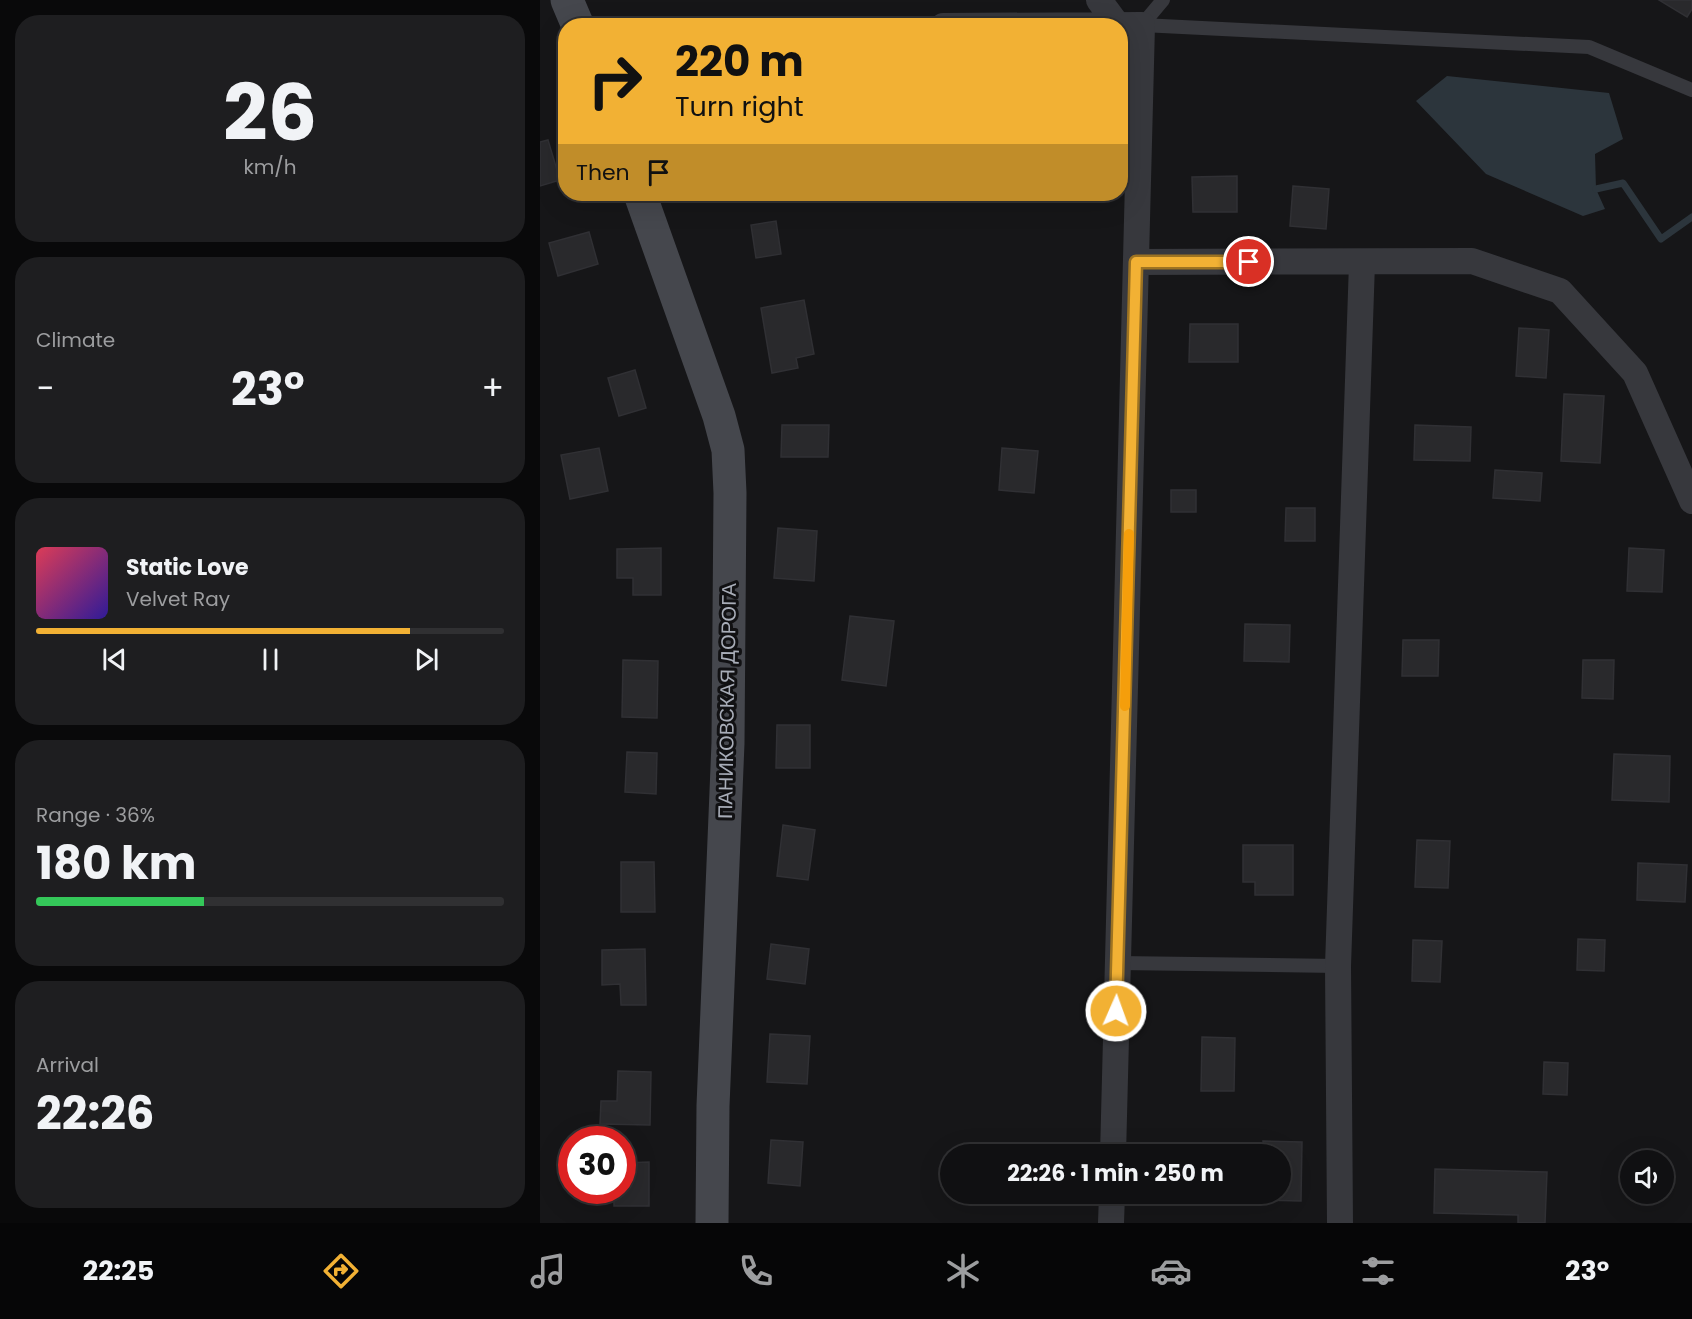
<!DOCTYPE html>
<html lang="en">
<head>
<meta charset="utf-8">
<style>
  body { margin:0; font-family:Poppins,sans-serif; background:#1e1e20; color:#f1f3f6; height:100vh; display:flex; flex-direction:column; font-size:22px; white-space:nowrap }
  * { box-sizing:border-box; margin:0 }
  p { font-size:20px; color:#9c9d9f }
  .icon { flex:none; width:33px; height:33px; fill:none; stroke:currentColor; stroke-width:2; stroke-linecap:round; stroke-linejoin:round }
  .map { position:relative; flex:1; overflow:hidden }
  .sheet { display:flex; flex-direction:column; gap:15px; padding:15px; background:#09090a; width:540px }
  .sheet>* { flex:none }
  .hud { position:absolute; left:18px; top:18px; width:570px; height:183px; border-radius:24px; box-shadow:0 6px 24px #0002,0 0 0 2px #303032; background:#f2b134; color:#111; overflow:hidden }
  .controls { position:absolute; left:1080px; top:1150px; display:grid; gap:12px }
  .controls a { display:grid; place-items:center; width:54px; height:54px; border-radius:50%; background:#101012; box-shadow:0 6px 24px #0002,0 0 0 2px #303032; font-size:30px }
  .speed { position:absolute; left:18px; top:1126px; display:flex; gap:12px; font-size:30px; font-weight:700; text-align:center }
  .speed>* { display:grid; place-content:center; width:78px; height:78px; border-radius:50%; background:#101012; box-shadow:0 6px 24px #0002,0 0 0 2px #303032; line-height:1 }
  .speed .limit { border:9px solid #d22; background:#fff; color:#111 }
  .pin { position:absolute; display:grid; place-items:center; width:51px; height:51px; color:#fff; margin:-26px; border:3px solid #fff; border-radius:50%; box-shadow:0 2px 6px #0007 }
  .me { position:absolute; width:66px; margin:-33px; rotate:2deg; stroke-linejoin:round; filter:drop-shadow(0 0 4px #0008) }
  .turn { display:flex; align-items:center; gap:21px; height:126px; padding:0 18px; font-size:27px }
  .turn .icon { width:78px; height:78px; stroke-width:2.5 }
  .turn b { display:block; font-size:42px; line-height:51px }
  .then { display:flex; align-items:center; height:57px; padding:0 18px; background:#0003; gap:12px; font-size:22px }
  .big { font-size:45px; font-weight:700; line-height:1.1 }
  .sheet .widget { flex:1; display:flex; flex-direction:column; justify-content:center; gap:9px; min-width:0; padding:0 21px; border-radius:24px; background:#1e1e20 }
  .sheet .dial { align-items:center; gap:0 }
  .dial b { font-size:78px; line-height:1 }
  .song { display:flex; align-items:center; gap:18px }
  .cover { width:72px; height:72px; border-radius:9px; background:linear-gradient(135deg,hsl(350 70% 55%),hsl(250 70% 35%)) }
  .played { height:6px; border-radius:3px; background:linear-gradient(90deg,#f2b134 80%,#303032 80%) }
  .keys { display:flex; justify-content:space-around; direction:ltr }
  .heat { display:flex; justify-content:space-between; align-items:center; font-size:33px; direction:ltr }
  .charge { height:9px; border-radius:4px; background:linear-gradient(90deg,#34c759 36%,#303032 0) }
  .trip { position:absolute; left:400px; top:1144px; width:351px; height:60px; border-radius:30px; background:#101012; box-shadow:0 6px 24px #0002,0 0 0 2px #303032; font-weight:700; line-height:60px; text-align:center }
  .tabs { display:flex; height:96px; justify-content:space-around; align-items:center; background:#060607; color:#9c9d9f }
  .tabs .icon { width:42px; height:42px }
  .tabs .on { color:#f2b134 }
  .tabs b { font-size:27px; color:#f1f3f6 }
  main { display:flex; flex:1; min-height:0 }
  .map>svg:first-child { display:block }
</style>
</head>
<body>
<main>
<section class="sheet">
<div class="widget dial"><b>26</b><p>km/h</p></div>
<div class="widget"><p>Climate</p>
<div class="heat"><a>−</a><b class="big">23°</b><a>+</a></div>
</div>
<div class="widget">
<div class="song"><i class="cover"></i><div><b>Static Love</b><p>Velvet Ray</p></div></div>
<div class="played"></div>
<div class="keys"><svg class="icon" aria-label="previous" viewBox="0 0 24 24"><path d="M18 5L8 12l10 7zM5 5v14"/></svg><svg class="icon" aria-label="pause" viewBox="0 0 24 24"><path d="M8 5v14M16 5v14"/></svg><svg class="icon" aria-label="next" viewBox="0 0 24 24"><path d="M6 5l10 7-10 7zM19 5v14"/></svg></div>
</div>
<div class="widget"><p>Range · 36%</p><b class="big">180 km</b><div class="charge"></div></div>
<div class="widget"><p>Arrival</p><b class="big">22:26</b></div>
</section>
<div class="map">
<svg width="1152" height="1223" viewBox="0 0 1152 1223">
  <rect width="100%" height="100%" fill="#161618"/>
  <path fill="#2c353c" d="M907 76 1069 93 1083 139 1055 154 1056 189 1065 209 1043 216 946 174 876 101Z"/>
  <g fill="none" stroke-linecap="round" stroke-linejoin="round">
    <path stroke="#2c353c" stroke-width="7" d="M1056 189 1083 183 1121 239 1152 217"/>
  </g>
  <path fill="#29292c" stroke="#303034" stroke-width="1.5" d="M1119 0H1152V9L1147 17Z
    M8 140 20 180 0 186V142Z
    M697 176V212H653L652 177Z
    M753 186 789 189 786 229 750 226Z
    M236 221 241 254 216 258 211 225Z
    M49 232 58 264 18 276 9 243Z
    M264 300 274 354 256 358 258 368 232 373 221 308Z
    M650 324H698V362H649Z
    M979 328 1009 330 1006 378 976 376Z
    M95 370 106 408 79 416 68 378Z
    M1024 394 1064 396 1060 463 1021 461Z
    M242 425H289L288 457H241Z
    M875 425 931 427 930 461 874 460Z
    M59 448 68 491 30 499 21 455Z
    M462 448 498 451 494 493 459 490Z
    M955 470 1002 473 1000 501 953 498Z
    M631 490H656V512H631Z
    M746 508H775V541H745Z
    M238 528 277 531 274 581 234 578Z
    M121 548V595H93V578H77V549Z
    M1089 548 1124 550 1122 592 1087 591Z
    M310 616 354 621 346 686 302 680Z
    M705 624 750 625 749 662 704 661Z
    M863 640H899L898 676H862Z
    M83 660 118 661 117 718 82 717Z
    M1043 660H1074L1073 699 1042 698Z
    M237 725H270V768H236Z
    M87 752 117 753 116 794 85 792Z
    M1074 754 1130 756 1129 802 1072 800Z
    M243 825 275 830 268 880 237 876Z
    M877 840 910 841 908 888 875 887Z
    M703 845H753V895H715V882H703Z
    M81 862H114L115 912H81Z
    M1098 863 1147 865 1145 902 1097 900Z
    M1038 939 1065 940 1064 971 1037 970Z
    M873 940 902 941 900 982 872 981Z
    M231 944 269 949 265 984 227 979Z
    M105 949 106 1005H81L80 984 62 985V950Z
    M230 1034 270 1036 267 1084 227 1082Z
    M662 1037 695 1038 694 1091H661Z
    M1004 1062 1028 1063 1027 1095 1003 1094Z
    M78 1071 111 1072 110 1125 60 1124 61 1101H77Z
    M231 1140 263 1142 260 1186 228 1183Z
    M723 1141 762 1142 761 1201 722 1200V1194H741V1155H723Z
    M109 1162V1206H74V1191H82V1163Z
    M895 1169 1007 1172 1005 1223H978V1215L894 1213Z"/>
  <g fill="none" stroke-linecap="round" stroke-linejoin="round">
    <path stroke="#37383d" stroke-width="14" d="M602 25 1049 47 1152 90
      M602 25 623 0
      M578 963 798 966"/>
    <path stroke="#37383d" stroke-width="26" d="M559 0 576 23
      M403 26 602 25 573 1155
      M596 262 932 261 1020 291 1095 373 1152 501
      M571 1223 572 1194
      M800 1223 798 966 822 263"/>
    <path stroke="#45474d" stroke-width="33" d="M27 0 38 26
      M100 194 179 416 188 450 190 493 188 743 173 1106 172 1223"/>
  </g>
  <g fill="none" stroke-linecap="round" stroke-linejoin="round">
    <g stroke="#9d7322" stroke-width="15">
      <path id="route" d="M576 1011 596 262H709"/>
    </g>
    <use href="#route" stroke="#f2b134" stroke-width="10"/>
    <path stroke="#f59e0b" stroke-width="10" d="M585 706 589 534"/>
  </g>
  <g text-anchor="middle" stroke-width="6" stroke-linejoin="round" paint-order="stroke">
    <g font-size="20" fill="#a8adb8" stroke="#111113">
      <text transform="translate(187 701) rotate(-89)" y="7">ПАНИКОВСКАЯ ДОРОГА</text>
    </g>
  </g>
</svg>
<div class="controls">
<a><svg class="icon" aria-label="sound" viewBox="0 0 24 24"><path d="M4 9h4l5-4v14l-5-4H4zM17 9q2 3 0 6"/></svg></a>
</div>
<div class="speed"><div class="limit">30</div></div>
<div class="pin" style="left:709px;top:262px;background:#d93025"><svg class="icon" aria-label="arrive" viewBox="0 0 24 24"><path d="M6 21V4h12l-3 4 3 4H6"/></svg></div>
<svg class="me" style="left:576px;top:1011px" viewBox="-20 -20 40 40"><circle r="17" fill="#f2b134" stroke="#fff" stroke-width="3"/><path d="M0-11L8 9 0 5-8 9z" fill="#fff"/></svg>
<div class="trip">22:26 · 1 min · 250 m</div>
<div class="hud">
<div class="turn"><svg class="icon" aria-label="right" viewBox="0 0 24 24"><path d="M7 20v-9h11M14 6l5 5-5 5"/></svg><div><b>220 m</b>Turn right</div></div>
<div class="then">Then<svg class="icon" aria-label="arrive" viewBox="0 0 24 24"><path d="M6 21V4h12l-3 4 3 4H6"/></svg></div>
</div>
</div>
</main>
<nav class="tabs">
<b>22:25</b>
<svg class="icon on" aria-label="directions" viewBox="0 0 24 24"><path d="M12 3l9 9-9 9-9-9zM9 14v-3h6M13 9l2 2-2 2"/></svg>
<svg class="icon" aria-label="music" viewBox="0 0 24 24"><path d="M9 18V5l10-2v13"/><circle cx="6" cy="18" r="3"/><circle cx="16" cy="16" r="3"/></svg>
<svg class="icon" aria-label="phone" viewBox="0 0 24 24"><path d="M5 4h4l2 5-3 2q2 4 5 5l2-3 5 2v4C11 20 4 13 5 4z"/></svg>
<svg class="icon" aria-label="climate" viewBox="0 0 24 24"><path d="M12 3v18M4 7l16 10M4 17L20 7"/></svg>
<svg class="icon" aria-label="car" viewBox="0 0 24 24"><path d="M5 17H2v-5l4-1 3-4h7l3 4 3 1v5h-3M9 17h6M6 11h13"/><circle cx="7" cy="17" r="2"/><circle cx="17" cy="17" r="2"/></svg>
<svg class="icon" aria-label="filters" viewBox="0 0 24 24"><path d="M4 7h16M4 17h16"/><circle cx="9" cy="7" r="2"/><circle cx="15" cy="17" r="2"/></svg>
<b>23°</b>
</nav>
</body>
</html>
